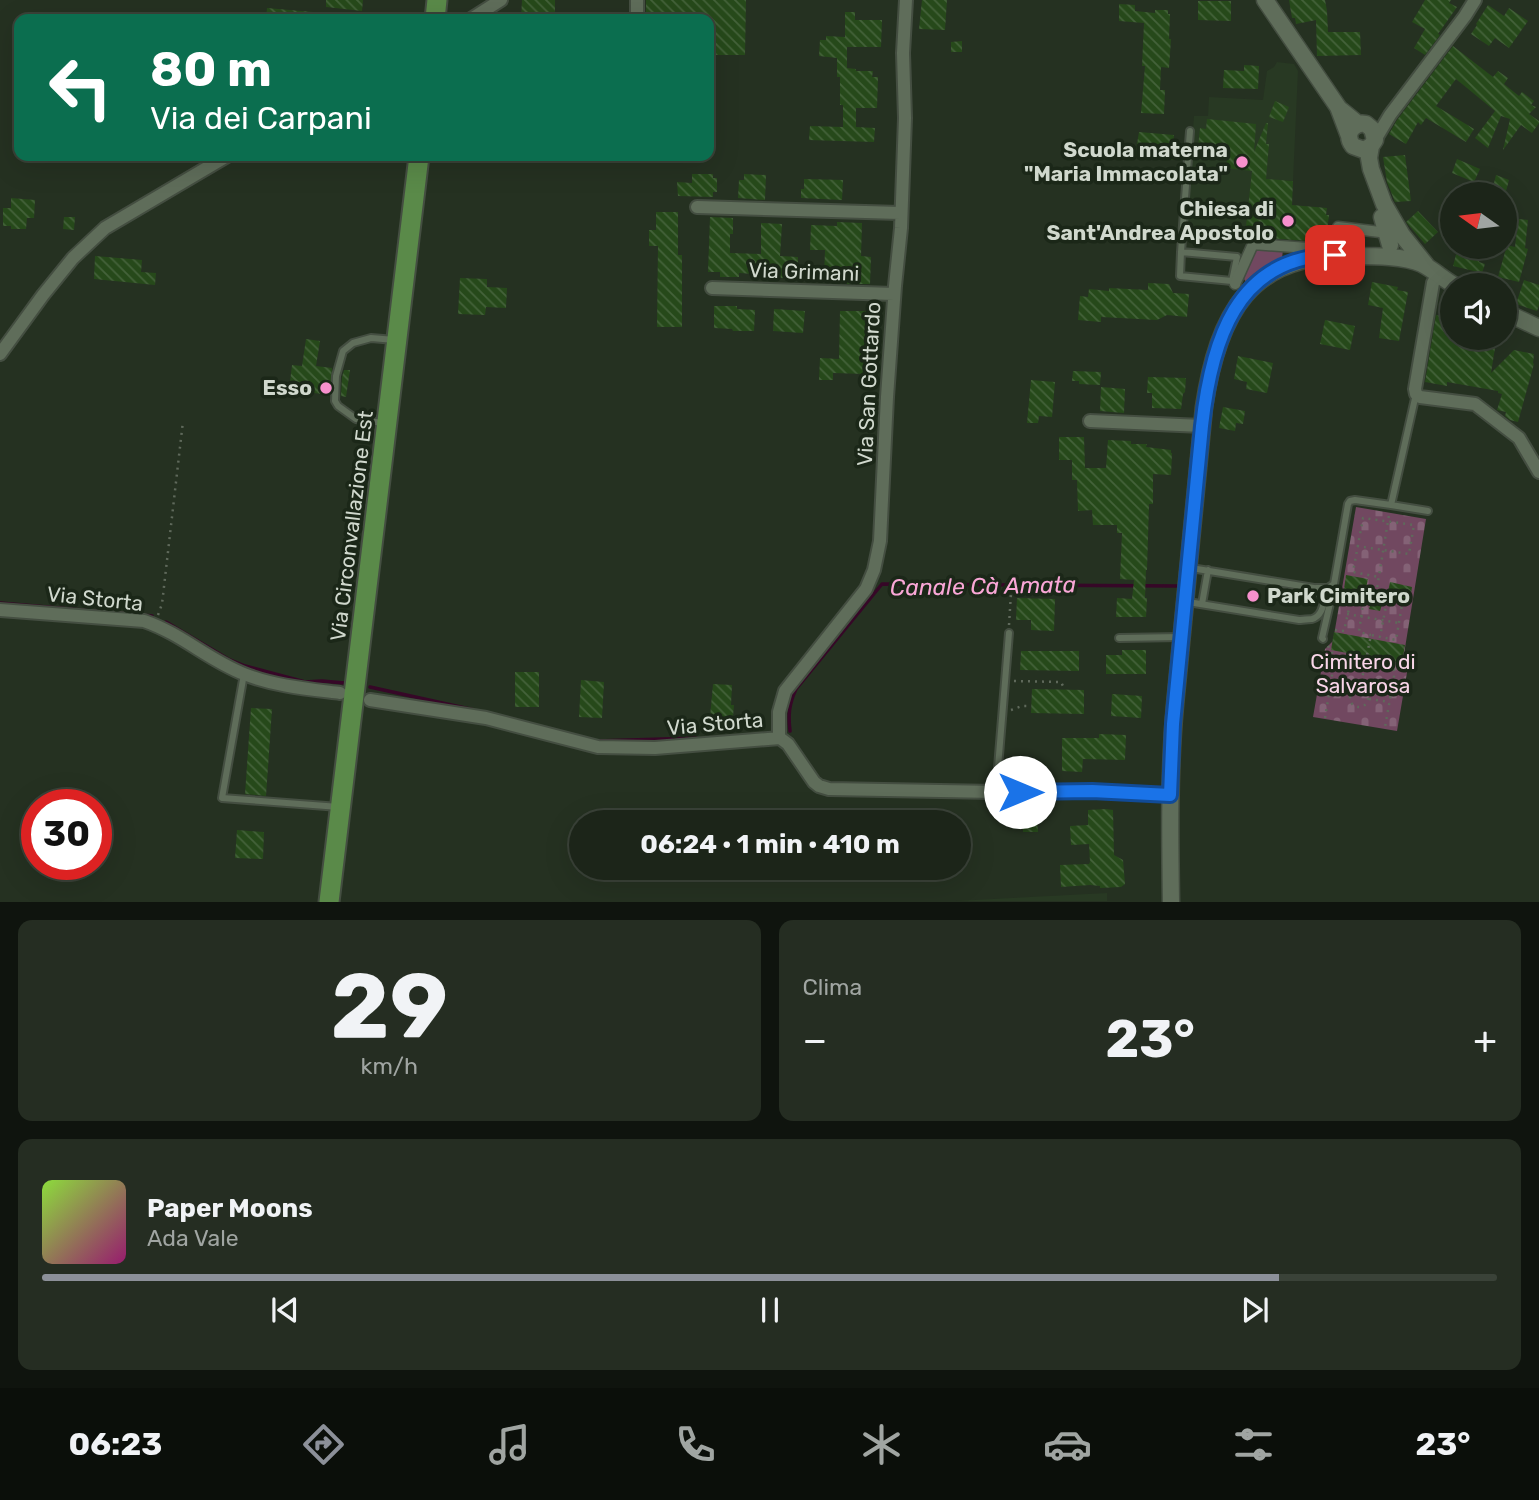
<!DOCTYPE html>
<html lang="it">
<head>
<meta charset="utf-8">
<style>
  body { margin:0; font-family:Rubik,sans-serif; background:#252d22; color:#f1f3f6; height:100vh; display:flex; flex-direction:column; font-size:26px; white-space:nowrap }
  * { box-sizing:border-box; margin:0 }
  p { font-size:23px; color:#a0a5a2 }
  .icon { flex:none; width:38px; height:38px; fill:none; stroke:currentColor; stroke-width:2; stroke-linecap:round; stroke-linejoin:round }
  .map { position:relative; height:902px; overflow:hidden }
  .panel { display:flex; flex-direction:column; gap:18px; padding:18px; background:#0f140e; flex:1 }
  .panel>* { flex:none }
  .hud { position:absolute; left:14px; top:14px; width:700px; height:147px; border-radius:14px; box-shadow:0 7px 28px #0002,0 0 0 2px #3a4238; background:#0b6e4f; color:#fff; overflow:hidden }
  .needle { width:46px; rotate:284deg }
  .tools { position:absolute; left:1440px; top:182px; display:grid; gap:14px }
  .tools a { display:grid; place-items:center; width:77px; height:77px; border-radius:50%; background:#1c2519; box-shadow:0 7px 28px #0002,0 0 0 2px #3a4238; font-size:35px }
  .speed { position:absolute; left:21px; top:789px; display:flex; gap:14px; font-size:35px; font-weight:700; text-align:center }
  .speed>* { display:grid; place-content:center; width:91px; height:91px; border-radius:50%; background:#1c2519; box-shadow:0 7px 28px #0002,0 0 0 2px #3a4238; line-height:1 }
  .speed .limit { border:10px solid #d22; background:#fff; color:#111 }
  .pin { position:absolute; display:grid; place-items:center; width:60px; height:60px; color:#fff; margin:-30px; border-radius:14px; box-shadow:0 4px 10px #0006 }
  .me { position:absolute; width:77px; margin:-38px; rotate:90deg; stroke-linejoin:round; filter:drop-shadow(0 0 5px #0008) }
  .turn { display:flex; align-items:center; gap:24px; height:147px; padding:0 21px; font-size:32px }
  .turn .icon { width:91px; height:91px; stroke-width:2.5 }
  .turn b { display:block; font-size:49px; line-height:60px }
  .big { font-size:52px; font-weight:700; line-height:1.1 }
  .panel .card { flex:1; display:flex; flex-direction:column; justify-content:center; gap:10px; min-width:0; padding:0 24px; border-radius:14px; background:#252d22 }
  .panel .dial { align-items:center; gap:0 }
  .dial b { font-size:91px; line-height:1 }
  .song { display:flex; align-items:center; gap:21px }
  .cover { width:84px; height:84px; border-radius:10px; background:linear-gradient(135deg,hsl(90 70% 55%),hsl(320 70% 35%)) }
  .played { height:7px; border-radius:4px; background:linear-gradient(90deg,#8c9099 85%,#3a4238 85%) }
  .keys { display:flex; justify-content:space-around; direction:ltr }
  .heat { display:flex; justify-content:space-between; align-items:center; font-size:38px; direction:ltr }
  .panel .tiles { flex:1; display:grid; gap:18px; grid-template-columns:1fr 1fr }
  .card:last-child { grid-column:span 2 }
  .trip { position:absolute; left:569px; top:810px; width:402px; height:70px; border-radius:35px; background:#1c2519; box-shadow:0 7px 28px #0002,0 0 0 2px #3a4238; font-weight:700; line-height:70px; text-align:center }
  .dock { display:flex; height:112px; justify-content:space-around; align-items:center; background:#0b0f0a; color:#a0a5a2 }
  .dock .icon { width:49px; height:49px }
  .dock .on { color:#8c9099 }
  .dock b { font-size:32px; color:#f1f3f6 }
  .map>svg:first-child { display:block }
</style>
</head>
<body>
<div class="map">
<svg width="1539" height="902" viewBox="0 0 1539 902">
  <defs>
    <pattern id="cemetery-stones" width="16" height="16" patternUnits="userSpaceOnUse" patternTransform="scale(1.75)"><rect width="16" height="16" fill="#714860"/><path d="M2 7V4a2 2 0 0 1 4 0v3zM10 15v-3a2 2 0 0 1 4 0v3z" fill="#846276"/></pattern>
    <pattern id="building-back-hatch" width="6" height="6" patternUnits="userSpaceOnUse" patternTransform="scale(1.75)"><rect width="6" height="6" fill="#26491a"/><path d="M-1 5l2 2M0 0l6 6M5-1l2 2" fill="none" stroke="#44623a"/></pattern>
  </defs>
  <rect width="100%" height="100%" fill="#253121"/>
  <path fill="#283923" d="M1277 62 1294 64 1298 71 1293 181 1281 180 1266 184 1251 183 1247 226 1252 232V241L1185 238 1194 116H1208L1209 97 1263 100 1267 71 1274 67Z
    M1107 893V901H956L1012 898Z"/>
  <path fill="#714860" d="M1256 246 1283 249 1282 259 1262 270 1246 282 1244 279Z"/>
  <path fill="url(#cemetery-stones)" d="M1356 507 1426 519 1404 654 1410 655 1397 731 1313 717 1325 649 1333 641Z"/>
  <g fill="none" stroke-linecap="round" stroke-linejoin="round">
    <path stroke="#360727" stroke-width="3.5" d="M0 603 152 616
      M166 622 228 659 245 666 305 682 322 681 344 683
      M370 687 474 710
      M790 731C788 715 789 704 796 689L882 584 1178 586
      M597 741 696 738"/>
  </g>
  <path fill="url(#building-back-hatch)" d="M326 0H363L362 11 326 7Z
    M522 0H555V13L543 12 542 19H521Z
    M646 0H746L745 55H709V19H646Z
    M922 0H947L945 30 919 29Z
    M1289 0H1325L1327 11 1328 32H1360L1361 55 1317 56 1316 20 1296 24 1295 18H1292Z
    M1425 0H1451L1449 3 1457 7 1438 34 1440 35 1425 55 1414 48 1425 29 1412 22Z
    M1198 1H1231V21L1198 20Z
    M1119 4 1135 5V11L1155 13V10H1168V14H1170L1169 39H1171L1169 68 1161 67 1160 90H1165L1164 114 1141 113 1145 66H1142L1144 23 1119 21Z
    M1488 5 1504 16 1509 8 1528 21 1509 48 1495 38 1489 46 1471 34 1477 25 1476 24Z
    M267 8 313 12V19H266Z
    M845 12H855V20H882L881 47H847V68L856 69V71H873L872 77H878L877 108H856V127L875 128 874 142 809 140 810 126 843 127V105H840V77H837V58L819 56 820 40H826V36L845 37Z
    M962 41V52H951V42Z
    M1453 46 1493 77 1498 71 1508 78 1504 84 1519 96 1522 92 1534 101 1531 105 1536 107 1529 114 1539 121V123L1532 133 1521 125 1503 150 1510 119 1501 116 1488 148 1475 138 1495 111 1456 79 1436 106 1474 129 1466 142 1426 118 1421 125 1418 122 1406 144 1389 134 1397 120Z
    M1244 65 1259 66 1258 89 1223 88 1224 70 1244 71Z
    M1275 101 1289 107 1283 122 1269 117Z
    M1207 119 1256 124 1254 152 1266 123H1268L1266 144H1269L1266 179 1293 181 1292 205 1327 208 1326 215H1329L1326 241 1321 240V246H1315L1313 242 1309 241 1252 237V232L1246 226 1252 171 1226 168 1228 150 1198 147 1200 128 1206 129Z
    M1139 132 1174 135 1173 147 1176 148V160L1135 156Z
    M1405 155 1411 201 1395 202 1387 182 1383 157Z
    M1457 159 1480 169 1474 182 1452 173Z
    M692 174H713V178H717V192H713V197L678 196 677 182 692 183Z
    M744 174 766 175 765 200 738 198 739 180H744Z
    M1496 175 1509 180 1505 195 1492 191Z
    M804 179 843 180 842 200 801 198V189H804Z
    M11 198 35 200 34 218H27L26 229H11V226H3V208H11Z
    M1418 211 1438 232 1425 244 1406 222Z
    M656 212H678V255H682V327H657L658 246H649V230H656Z
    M64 217H75L74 230 63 229Z
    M710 217 733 218V234H730V253L761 254V223L782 224 780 256 798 257V280H784V278L768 277V275L739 273V277H720V272H708Z
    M1518 219 1528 220 1525 248 1528 249 1519 282 1498 277 1507 245 1515 247Z
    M837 222 862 223 861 256 871 257 870 284H847V277L824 276 825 250H810L811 225 837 226Z
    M1458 247H1483L1479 262 1485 264 1482 273 1453 266Z
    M95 256 142 260 141 272 156 273 155 285 94 279Z
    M460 278 487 279V287L507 288 506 308 486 307 485 315 458 314Z
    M1524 280 1539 285V305L1537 311 1516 304Z
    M1372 282 1398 287 1397 290 1408 292 1399 341 1379 338 1383 308 1368 305Z
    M1148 283 1169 284 1173 293 1189 294 1187 317 1167 315 1157 320 1101 317V322L1078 320 1080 296 1088 297 1089 289 1109 291V288L1148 290Z
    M714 306H737V309L755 310 754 331H733L732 329 714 328Z
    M774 309 805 311 803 333 773 331Z
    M840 311H866L864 374 833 373V380H819L820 358 839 359Z
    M1436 315 1452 318V338H1476L1496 342 1491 373 1514 350 1534 354 1533 363 1534 364 1518 422 1510 420 1505 416 1506 412 1497 410 1502 394 1498 393V391L1447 382V386L1425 382Z
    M1325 320 1355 326 1350 350 1320 344Z
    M306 339 320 341 316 366 332 368 330 395 289 390 292 365 302 366Z
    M1238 356 1273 363 1267 393 1246 389 1247 382 1234 379Z
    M344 370H350L346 397 341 396 342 377Z
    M1073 371 1101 372 1100 385 1079 384V381H1072Z
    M1148 377 1186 378 1185 392 1183 394 1181 409 1152 408V393H1147Z
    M1031 380 1055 382 1052 417 1039 416 1038 423H1027Z
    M1101 387 1125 389 1124 413 1100 411Z
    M1223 407 1245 411 1243 424 1236 423 1235 431 1219 428Z
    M1059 437H1084L1085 468H1106L1108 440 1131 441V444H1147L1146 447 1171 450V453H1172L1171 475 1153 474V504H1149L1147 570H1146L1145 598H1147L1146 617H1116L1117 598 1132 599 1134 580 1120 579 1122 533H1117V525H1093L1092 510 1078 511 1077 480H1072V460H1059Z
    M1346 575 1368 579 1365 593 1344 589Z
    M1390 582 1412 587 1410 601 1387 597Z
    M1370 596 1384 598 1380 611 1369 609 1370 606 1368 605Z
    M1017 598 1055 599 1054 631 1031 630V620H1016Z
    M1334 632 1405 645 1402 663 1331 650Z
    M1122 650H1146V674H1106V655H1122Z
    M1021 651H1079V671L1020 670Z
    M515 672H539V707H515Z
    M581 680 604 682 602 718 579 717Z
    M713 684 732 685 731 705H734L732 728H709Z
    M1032 689 1084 690V714L1031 713Z
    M1112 694 1142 696 1141 718 1111 716Z
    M251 708 272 709 266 796 245 794Z
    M1099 734 1126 735 1125 760 1083 759 1082 772 1062 771V738H1099Z
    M1036 805 1038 832H1023V829H1018L1017 806Z
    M1106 809 1113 810 1114 855 1123 860 1125 884 1121 887 1100 888V886L1090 885 1061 887 1060 865 1089 864 1090 862 1089 844 1071 845 1070 826 1088 825V810Z
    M237 830 264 832 263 859 235 858Z"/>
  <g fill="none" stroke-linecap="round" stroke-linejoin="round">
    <g stroke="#444e41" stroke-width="10">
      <path id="service" d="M1181 252 1190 131
        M1232 281 1237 257 1181 252 1180 276 1232 281 1237 285
        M382 423 356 419 338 406 335 401 336 376 343 351 353 343 371 338 395 340
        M1391 505 1428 511
        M1316 588H1328L1334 584 1348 504 1350 501 1355 500 1391 505 1416 394
        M1188 602 1299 620C1300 620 1311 619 1312 619 1320 617 1325 606 1323 598 1321 592 1318 591 1314 588L1191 568
        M1202 604 1208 570
        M1119 638 1181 637
        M1323 639 1322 638 1334 586
        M244 674 222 798 339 807
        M996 792 1009 633"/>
    </g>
    <g stroke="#444e41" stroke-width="13">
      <path id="pedestrian" d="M1338 227 1380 232
        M1235 284 1253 244 1308 248"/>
    </g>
    <g stroke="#444e41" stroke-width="16">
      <path id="minor" d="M471 19 501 0
        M637 19V0
        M1375 140 1390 115 1465 16 1475 0
        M697 207 900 213
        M1438 274 1433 283 1415 389 1416 394 1420 397 1475 404 1519 438 1539 472
        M712 288 894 294
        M0 354 43 295 73 258 105 228 227 156
        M1090 421 1202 426
        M0 610 144 621C182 634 208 660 244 674 274 686 308 689 340 693
        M370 700 486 718 598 747 655 748 780 738 788 744 814 782 819 786 829 789 996 792 1092 791 1170 795
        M779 738V712L785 691 866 589 874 570 880 541 887 397 895 286 901 228 905 118 903 53 906 0"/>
    </g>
    <g stroke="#444e41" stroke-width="19">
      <path id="tertiary" d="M1265 0 1338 107 1349 136
        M1341 110 1357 123 1366 124 1372 129 1375 140 1371 146 1364 150 1353 146C1346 137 1349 127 1360 124
        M1371 146 1369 158 1371 169 1384 204 1402 235 1426 265
        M1382 217 1390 245
        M1505 312 1539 328
        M1171 902C1170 836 1169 771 1175 705L1204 407C1218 314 1250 252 1354 256 1374 256 1405 256 1422 264 1434 270 1443 279 1454 285"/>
    </g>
    <g stroke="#444e41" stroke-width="23">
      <path id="primary" d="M435 19 437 0
        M329 902 419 156"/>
    </g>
    <path stroke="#5f695b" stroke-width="2.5" stroke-dasharray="2 5" stroke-linecap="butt" d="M1357 546 1409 554 1414 525 1363 518 1353 572 1379 577
      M1376 594 1389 515
      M1365 595C1375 593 1379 595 1387 601
      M1347 614 1399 623
      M158 615 162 604 183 421
      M1009 625 1011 593
      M1335 630 1344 631 1352 595 1364 596 1359 632 1371 635
      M1328 646 1337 661
      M1014 681 1061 682 1065 690
      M1350 698a9 9 0 1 1 18 0a9 9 0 1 1-18 0Z
      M1360 689 1371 635 1396 640 1402 605 1400 603 1387 601 1380 637
      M1329 692 1350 696
      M1369 699 1390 702
      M1011 710 1022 706H1031
      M1325 718 1334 663 1340 658 1392 667 1395 671 1385 727"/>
    <use href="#service" stroke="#5f6d5a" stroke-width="6"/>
    <use href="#pedestrian" stroke="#5f6d5a" stroke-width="10"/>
    <use href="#minor" stroke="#5f6d5a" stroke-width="12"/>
    <use href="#tertiary" stroke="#5f6d5a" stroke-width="16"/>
    <use href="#primary" stroke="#5a8a49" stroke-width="19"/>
  </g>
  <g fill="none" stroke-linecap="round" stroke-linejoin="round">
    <g stroke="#114b97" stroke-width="18">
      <path id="route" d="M1020 792 1092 791 1170 795 1173 724 1202 426C1211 344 1235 256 1335 255"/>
    </g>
    <use href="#route" stroke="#1a73e8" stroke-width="12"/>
  </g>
  <g fill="#f790cd" stroke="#1b2718" stroke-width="2.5">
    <circle cx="1242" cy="162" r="7"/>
    <circle cx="1288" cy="221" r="7"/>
    <circle cx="326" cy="388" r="7"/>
    <circle cx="1253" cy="596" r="7"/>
  </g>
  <g text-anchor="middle" stroke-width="7" stroke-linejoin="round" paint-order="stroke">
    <g font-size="21" font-weight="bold" fill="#d0d8cd" stroke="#1b2718" text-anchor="end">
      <text x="1228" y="157">Scuola materna<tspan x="1228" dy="24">"Maria Immacolata"</tspan></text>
      <text x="1274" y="216">Chiesa di<tspan x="1274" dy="24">Sant'Andrea Apostolo</tspan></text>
      <text x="312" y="395">Esso</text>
      <text x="1267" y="603" text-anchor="start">Park Cimitero</text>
    </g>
    <g font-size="21" fill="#d0d8cd" stroke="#1b2718">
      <text transform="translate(804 272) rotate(2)" y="7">Via Grimani</text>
      <text transform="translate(869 384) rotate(-87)" y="7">Via San Gottardo</text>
      <text transform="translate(352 526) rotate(-83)" y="7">Via Circonvallazione Est</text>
      <text transform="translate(95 599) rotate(6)" y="7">Via Storta</text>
      <text transform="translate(715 724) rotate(-5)" y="7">Via Storta</text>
    </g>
    <g font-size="21" fill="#f9d6e9" stroke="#1b2718">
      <text x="1363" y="669">Cimitero di<tspan x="1363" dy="24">Salvarosa</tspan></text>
    </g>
    <g font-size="23" font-style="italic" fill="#faa7d7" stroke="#1b2718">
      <text transform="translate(983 586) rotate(-1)" y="8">Canale Cà Amata</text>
    </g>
  </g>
</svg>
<div class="tools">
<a><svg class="needle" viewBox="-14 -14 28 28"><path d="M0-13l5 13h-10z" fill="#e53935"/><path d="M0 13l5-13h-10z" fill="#a0a5a2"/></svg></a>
<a><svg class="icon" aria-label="sound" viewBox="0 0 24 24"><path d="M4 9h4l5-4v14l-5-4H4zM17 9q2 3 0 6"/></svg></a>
</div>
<div class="speed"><div class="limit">30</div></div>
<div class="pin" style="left:1335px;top:255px;background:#d93025"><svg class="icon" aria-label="arrive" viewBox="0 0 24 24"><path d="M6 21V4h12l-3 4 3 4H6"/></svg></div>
<svg class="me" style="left:1020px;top:792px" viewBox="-20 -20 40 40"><circle r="19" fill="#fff"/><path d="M0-13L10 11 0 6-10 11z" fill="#1a73e8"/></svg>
<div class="trip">06:24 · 1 min · 410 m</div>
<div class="hud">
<div class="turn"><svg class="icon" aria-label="left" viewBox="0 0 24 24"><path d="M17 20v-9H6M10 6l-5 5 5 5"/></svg><div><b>80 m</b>Via dei Carpani</div></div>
</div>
</div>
<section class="panel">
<div class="tiles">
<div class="card dial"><b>29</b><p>km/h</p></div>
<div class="card"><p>Clima</p>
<div class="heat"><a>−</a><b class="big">23°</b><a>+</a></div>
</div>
<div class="card">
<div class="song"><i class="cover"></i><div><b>Paper Moons</b><p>Ada Vale</p></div></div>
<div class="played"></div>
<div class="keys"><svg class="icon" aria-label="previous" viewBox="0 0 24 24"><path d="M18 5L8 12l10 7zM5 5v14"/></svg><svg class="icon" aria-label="pause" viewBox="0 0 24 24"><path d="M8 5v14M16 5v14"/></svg><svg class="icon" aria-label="next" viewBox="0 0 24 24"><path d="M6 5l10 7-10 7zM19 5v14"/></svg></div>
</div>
</div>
</section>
<nav class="dock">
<b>06:23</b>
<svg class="icon on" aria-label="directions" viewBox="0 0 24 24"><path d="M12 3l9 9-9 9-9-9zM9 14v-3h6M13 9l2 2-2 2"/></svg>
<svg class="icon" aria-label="music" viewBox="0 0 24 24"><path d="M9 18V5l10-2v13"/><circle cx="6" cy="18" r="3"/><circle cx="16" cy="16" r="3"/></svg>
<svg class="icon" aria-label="phone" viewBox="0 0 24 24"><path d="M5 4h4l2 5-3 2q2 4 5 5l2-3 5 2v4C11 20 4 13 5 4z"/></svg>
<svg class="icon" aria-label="climate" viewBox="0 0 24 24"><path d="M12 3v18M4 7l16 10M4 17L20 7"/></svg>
<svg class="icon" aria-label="car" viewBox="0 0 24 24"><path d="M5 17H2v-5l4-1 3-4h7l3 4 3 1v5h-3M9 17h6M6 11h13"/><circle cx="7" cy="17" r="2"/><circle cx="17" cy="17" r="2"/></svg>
<svg class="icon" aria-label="filters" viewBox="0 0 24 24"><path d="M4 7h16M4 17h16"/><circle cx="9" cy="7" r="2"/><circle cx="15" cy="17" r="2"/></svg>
<b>23°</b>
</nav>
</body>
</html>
